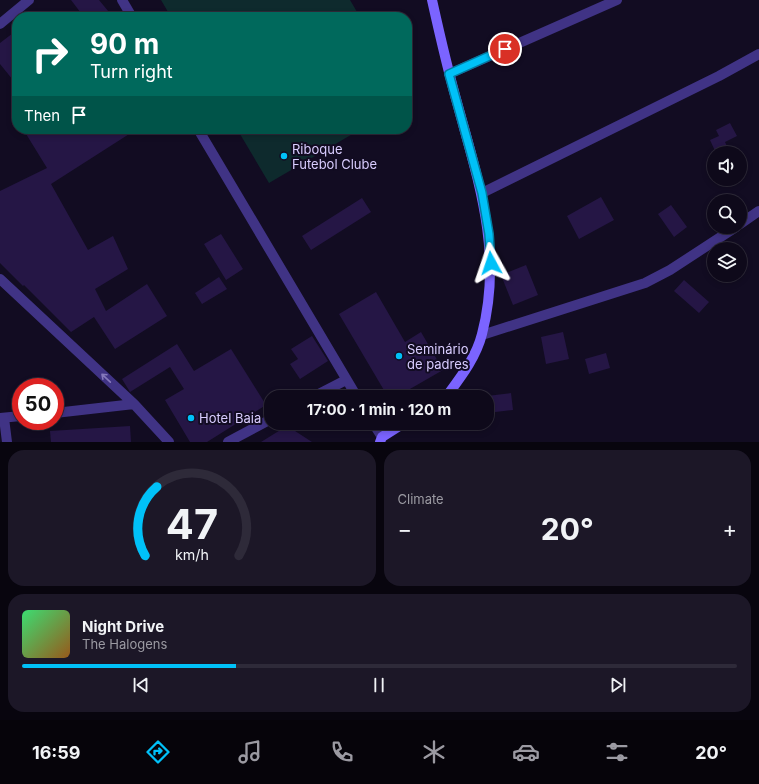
<!DOCTYPE html>
<html lang="en">
<head>
<meta charset="utf-8">
<style>
  body { margin:0; font-family:Inter,sans-serif; background:#1c1727; color:#f1f3f6; height:100vh; display:flex; flex-direction:column; font-size:15px; white-space:nowrap }
  * { box-sizing:border-box; margin:0 }
  p { font-size:13px; color:#9b9aa2 }
  .icon { flex:none; width:22px; height:22px; fill:none; stroke:currentColor; stroke-width:2; stroke-linecap:round; stroke-linejoin:round }
  .map { position:relative; height:442px; overflow:hidden }
  .details { display:flex; flex-direction:column; gap:8px; padding:8px; background:#08050e; flex:1 }
  .details>* { flex:none }
  .hud { position:absolute; left:12px; top:12px; width:400px; height:122px; border-radius:16px; box-shadow:0 2px 6px #0003,0 0 0 1px #2e2a39; background:#00695c; color:#fff; overflow:hidden }
  .controls { position:absolute; left:707px; top:146px; display:grid; gap:8px }
  .controls a { display:grid; place-items:center; width:40px; height:40px; border-radius:50%; background:#0e091a; box-shadow:0 2px 6px #0003,0 0 0 1px #2e2a39; font-size:20px }
  .speed { position:absolute; left:12px; top:378px; display:flex; gap:8px; font-size:20px; font-weight:700; text-align:center }
  .speed>* { display:grid; place-content:center; width:52px; height:52px; border-radius:50%; background:#0e091a; box-shadow:0 2px 6px #0003,0 0 0 1px #2e2a39; line-height:1 }
  .speed .limit { border:6px solid #d22; background:#fff; color:#111 }
  .pin { position:absolute; display:grid; place-items:center; width:34px; height:34px; color:#fff; margin:-17px; border:2px solid #fff; border-radius:50%; box-shadow:0 1px 4px #0007 }
  .me { position:absolute; width:44px; margin:-22px; rotate:355deg; stroke-linejoin:round; filter:drop-shadow(0 0 3px #0008) }
  .turn { display:flex; align-items:center; gap:14px; height:84px; padding:0 12px; font-size:18px }
  .turn .icon { width:52px; height:52px; stroke-width:2.5 }
  .turn b { display:block; font-size:28px; line-height:34px }
  .then { display:flex; align-items:center; height:38px; padding:0 12px; background:#0003; gap:8px; font-size:15px }
  .big { font-size:30px; font-weight:700; line-height:1.1 }
  .details .card { flex:1; display:flex; flex-direction:column; justify-content:center; gap:6px; min-width:0; padding:0 14px; border-radius:16px; background:#1c1727 }
  .details .dial { align-items:center; gap:0 }
  .dial svg { height:104px; overflow:visible; fill:none; stroke:#2e2a39; stroke-width:7; stroke-linecap:round; text-anchor:middle }
  .dial text { fill:#f1f3f6; stroke:none }
  .song { display:flex; align-items:center; gap:12px }
  .cover { width:48px; height:48px; border-radius:6px; background:linear-gradient(135deg,hsl(140 70% 55%),hsl(30 70% 35%)) }
  .played { height:4px; border-radius:2px; background:linear-gradient(90deg,#00c1f8 30%,#2e2a39 30%) }
  .keys { display:flex; justify-content:space-around; direction:ltr }
  .heat { display:flex; justify-content:space-between; align-items:center; font-size:22px; direction:ltr }
  .details .tiles { flex:1; display:grid; gap:8px; grid-template-columns:1fr 1fr }
  .card:last-child { grid-column:span 2 }
  .trip { position:absolute; left:264px; top:390px; width:230px; height:40px; border-radius:16px; background:#0e091a; box-shadow:0 2px 6px #0003,0 0 0 1px #2e2a39; font-weight:700; line-height:40px; text-align:center }
  .dock { display:flex; height:64px; justify-content:space-around; align-items:center; background:#06040a; color:#9b9aa2 }
  .dock .icon { width:28px; height:28px }
  .dock .selected { color:#00c1f8 }
  .dock b { font-size:18px; color:#f1f3f6 }
  .map>svg:first-child { display:block }
</style>
</head>
<body>
<div class="map">
<svg width="759" height="442" viewBox="0 0 759 442">
  <rect width="100%" height="100%" fill="#120c22"/>
  <path fill="#0e2a2d" d="M161 0H350L360 17H171Z
    M237 129H361L269 183Z"/>
  <path fill="#251645" d="M71 0H99L113 17H84Z
    M17 30V85L0 64V43Z
    M730 123 737 136 725 142 730 153H716L710 140 719 136 716 130Z
    M23 129H137L51 184 88 250 113 236 128 269 95 289 106 311 147 284 167 316 115 349 94 317 71 332 24 285 23 286 0 263V191L47 168Z
    M601 197 614 220 579 239 567 216Z
    M362 198 371 212 311 250 302 236Z
    M671 205 687 227 674 237 658 214Z
    M221 234 243 269 226 280 204 244Z
    M526 265 538 295 513 305 501 275Z
    M219 277 227 289 202 304 195 293Z
    M684 280 709 302 699 313 674 291Z
    M376 292 405 342 421 332 443 370 396 397H388L339 314Z
    M563 332 569 359 546 364 541 337Z
    M312 336 328 361 300 379 290 364 298 359 291 349Z
    M177 344 194 371 231 349 266 405 207 442H190L165 400 184 389 170 367 130 392 122 379Z
    M606 353 610 368 589 374 585 359Z
    M511 393 513 410 487 413V396Z
    M130 426 131 442H51L50 431Z
    M282 429H292L312 442H261Z"/>
  <g fill="none" stroke-linecap="round" stroke-linejoin="round">
    <path stroke="#403385" stroke-width="10" d="M122 0 132 17
      M449 74 617 0
      M198 129 357 397
      M482 193 719 76 759 54
      M0 279 134 404 169 442
      M313 397 346 380
      M55 413 134 404
      M0 418 21 416
      M4 418 7 442
      M373 423 382 437
      M228 442 271 419"/>
    <path stroke="#403385" stroke-width="10" d="M0 24 29 0
      M740 224 759 211
      M482 335 645 283 670 270 736 227"/>
    <path stroke="#7b64ff" stroke-width="10" d="M432 0C440 36 448 71 458 106 479 183 503 254 482 334 476 358 460 378 446 397
      M380 442 382 437 404 423"/>
  </g>
  <defs><path id="oneway-shaft" d="M-6 0H5M1.5-3L5.5 0L1.5 3" fill="none" stroke-width="1.6" stroke-linecap="round" stroke-linejoin="round"/></defs>
  <use stroke="#8578bc" href="#oneway-shaft" transform="translate(106 378) rotate(-137)"/>
  <g fill="none" stroke-linecap="round" stroke-linejoin="round">
    <g stroke="#007da1" stroke-width="10">
      <path id="route" d="M491 263 489 234 482 193 449 74 505 49"/>
    </g>
    <use href="#route" stroke="#00c1f8" stroke-width="7"/>
  </g>
  <g fill="#00c1f8" stroke="#120c22" stroke-width="1.5">
    <circle cx="284" cy="156" r="4"/>
    <circle cx="399" cy="356" r="4"/>
    <circle cx="191" cy="418" r="4"/>
  </g>
  <g text-anchor="middle" stroke-width="4" stroke-linejoin="round" paint-order="stroke">
    <g font-size="13" fill="#d9cdff" stroke="#120c22" text-anchor="start">
      <text x="292" y="154">Riboque<tspan x="292" dy="15">Futebol Clube</tspan></text>
      <text x="407" y="354">Seminário<tspan x="407" dy="15">de padres</tspan></text>
      <text x="199" y="423">Hotel Baia</text>
    </g>
  </g>
</svg>
<div class="controls">
<a><svg class="icon" aria-label="sound" viewBox="0 0 24 24"><path d="M4 9h4l5-4v14l-5-4H4zM17 9q2 3 0 6"/></svg></a>
<a><svg class="icon" aria-label="search" viewBox="0 0 24 24"><circle cx="10" cy="10" r="6"/><path d="M15 15l6 6"/></svg></a>
<a><svg class="icon" aria-label="layers" viewBox="0 0 24 24"><path d="M12 4l9 5-9 5-9-5zM3 14l9 5 9-5"/></svg></a>
</div>
<div class="speed"><div class="limit">50</div></div>
<div class="pin" style="left:505px;top:49px;background:#d93025"><svg class="icon" aria-label="arrive" viewBox="0 0 24 24"><path d="M6 21V4h12l-3 4 3 4H6"/></svg></div>
<svg class="me" style="left:491px;top:263px" viewBox="-20 -20 40 40"><path d="M0-17L14 15 0 8-14 15z" fill="#00c1f8" stroke="#fff" stroke-width="4"/></svg>
<div class="trip">17:00 · 1 min · 120 m</div>
<div class="hud">
<div class="turn"><svg class="icon" aria-label="right" viewBox="0 0 24 24"><path d="M7 20v-9h11M14 6l5 5-5 5"/></svg><div><b>90 m</b>Turn right</div></div>
<div class="then">Then<svg class="icon" aria-label="arrive" viewBox="0 0 24 24"><path d="M6 21V4h12l-3 4 3 4H6"/></svg></div>
</div>
</div>
<section class="details">
<div class="tiles">
<div class="card dial"><svg viewBox="0 0 100 80">
<path d="M14 69A42 42 0 1 1 86 69"/>
<path d="M14 69A42 42 0 0 1 23 16" stroke="#00c1f8"/>
<text x="50" y="56" font-size="32" font-weight="700">47</text>
<text x="50" y="72" font-size="11">km/h</text>
</svg></div>
<div class="card"><p>Climate</p>
<div class="heat"><a>−</a><b class="big">20°</b><a>+</a></div>
</div>
<div class="card">
<div class="song"><i class="cover"></i><div><b>Night Drive</b><p>The Halogens</p></div></div>
<div class="played"></div>
<div class="keys"><svg class="icon" aria-label="previous" viewBox="0 0 24 24"><path d="M18 5L8 12l10 7zM5 5v14"/></svg><svg class="icon" aria-label="pause" viewBox="0 0 24 24"><path d="M8 5v14M16 5v14"/></svg><svg class="icon" aria-label="next" viewBox="0 0 24 24"><path d="M6 5l10 7-10 7zM19 5v14"/></svg></div>
</div>
</div>
</section>
<nav class="dock">
<b>16:59</b>
<svg class="icon selected" aria-label="directions" viewBox="0 0 24 24"><path d="M12 3l9 9-9 9-9-9zM9 14v-3h6M13 9l2 2-2 2"/></svg>
<svg class="icon" aria-label="music" viewBox="0 0 24 24"><path d="M9 18V5l10-2v13"/><circle cx="6" cy="18" r="3"/><circle cx="16" cy="16" r="3"/></svg>
<svg class="icon" aria-label="phone" viewBox="0 0 24 24"><path d="M5 4h4l2 5-3 2q2 4 5 5l2-3 5 2v4C11 20 4 13 5 4z"/></svg>
<svg class="icon" aria-label="climate" viewBox="0 0 24 24"><path d="M12 3v18M4 7l16 10M4 17L20 7"/></svg>
<svg class="icon" aria-label="car" viewBox="0 0 24 24"><path d="M5 17H2v-5l4-1 3-4h7l3 4 3 1v5h-3M9 17h6M6 11h13"/><circle cx="7" cy="17" r="2"/><circle cx="17" cy="17" r="2"/></svg>
<svg class="icon" aria-label="filters" viewBox="0 0 24 24"><path d="M4 7h16M4 17h16"/><circle cx="9" cy="7" r="2"/><circle cx="15" cy="17" r="2"/></svg>
<b>20°</b>
</nav>
</body>
</html>
